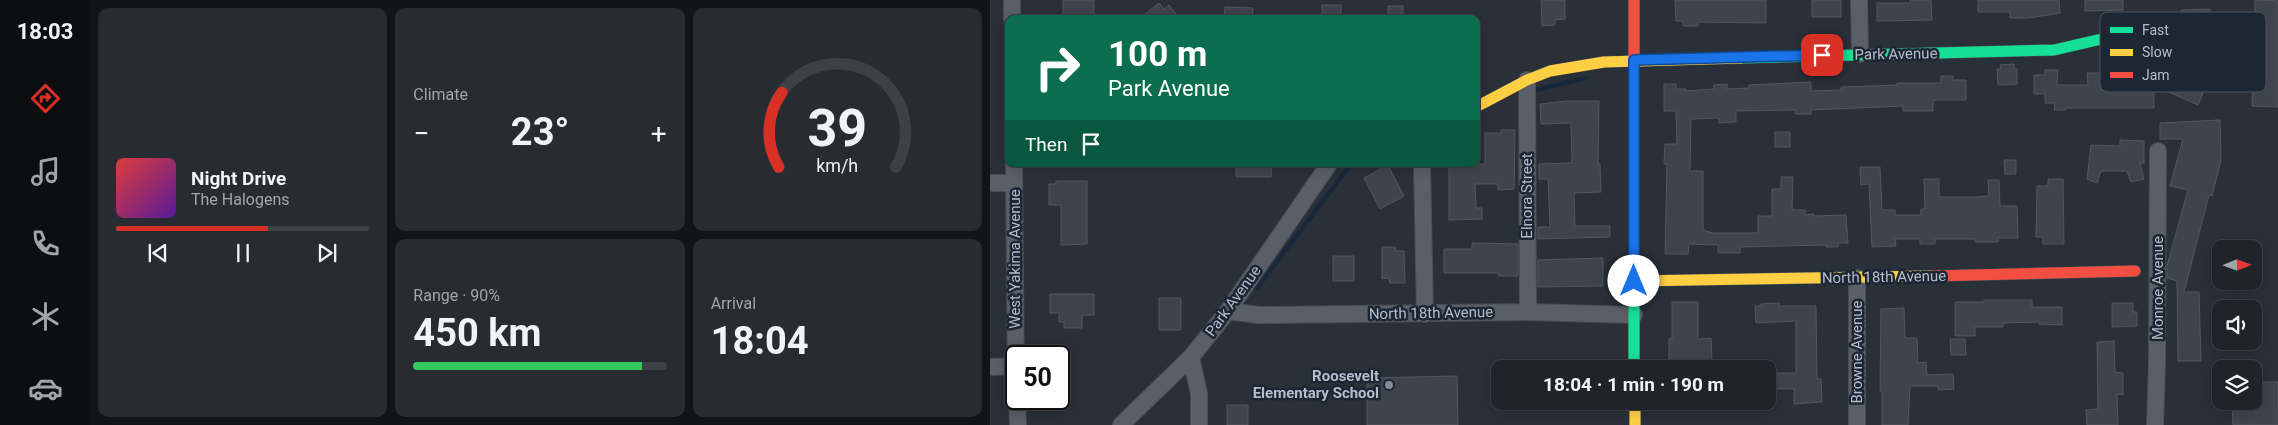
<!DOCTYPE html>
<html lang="en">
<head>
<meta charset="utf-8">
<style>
  body { margin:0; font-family:Roboto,sans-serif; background:#282c32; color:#f1f3f6; height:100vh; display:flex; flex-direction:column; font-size:19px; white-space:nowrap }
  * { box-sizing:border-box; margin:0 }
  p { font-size:16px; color:#a2a4a8 }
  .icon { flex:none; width:28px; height:28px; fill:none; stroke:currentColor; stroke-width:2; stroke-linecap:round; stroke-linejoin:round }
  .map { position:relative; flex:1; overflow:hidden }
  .side { display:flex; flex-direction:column; gap:8px; padding:8px; background:#121417; width:900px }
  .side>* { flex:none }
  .hud { position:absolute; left:15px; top:15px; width:475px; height:152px; border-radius:10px; box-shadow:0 2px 12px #0003,0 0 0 1px #3d4147; background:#0b6e4f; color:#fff; overflow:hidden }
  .needle { width:32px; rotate:89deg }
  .tools { position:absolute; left:1222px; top:240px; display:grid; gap:10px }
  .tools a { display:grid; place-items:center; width:50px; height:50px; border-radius:10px; background:#20242a; box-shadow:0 2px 12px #0003,0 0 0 1px #3d4147; font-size:25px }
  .speed { position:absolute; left:15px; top:345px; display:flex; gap:10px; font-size:25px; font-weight:700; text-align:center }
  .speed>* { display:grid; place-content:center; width:65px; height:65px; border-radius:50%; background:#20242a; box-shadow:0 2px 12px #0003,0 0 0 1px #3d4147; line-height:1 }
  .speed .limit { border:2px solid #111; border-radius:8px; background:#fff; color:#111 }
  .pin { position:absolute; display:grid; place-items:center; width:42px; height:42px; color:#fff; margin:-21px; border-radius:10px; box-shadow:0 2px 8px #0006 }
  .me { position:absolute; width:55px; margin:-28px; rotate:0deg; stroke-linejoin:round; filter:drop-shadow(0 0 4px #0008) }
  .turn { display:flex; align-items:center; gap:18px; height:105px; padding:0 20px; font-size:22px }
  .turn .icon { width:65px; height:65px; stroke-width:2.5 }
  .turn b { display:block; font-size:35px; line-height:42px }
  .then { display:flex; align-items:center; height:48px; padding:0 20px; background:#0003; gap:10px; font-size:19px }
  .big { font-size:38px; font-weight:700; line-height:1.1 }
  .side .tile { flex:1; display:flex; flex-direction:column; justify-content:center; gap:8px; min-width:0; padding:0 18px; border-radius:10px; background:#282c32 }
  .side .dial { align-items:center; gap:0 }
  .dial svg { height:130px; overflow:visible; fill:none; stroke:#3d4147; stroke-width:7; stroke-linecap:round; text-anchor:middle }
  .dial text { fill:#f1f3f6; stroke:none }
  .song { display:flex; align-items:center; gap:15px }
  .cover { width:60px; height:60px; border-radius:8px; background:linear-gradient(135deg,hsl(0 70% 55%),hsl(270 70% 35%)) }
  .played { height:5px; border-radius:2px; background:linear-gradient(90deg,#d93025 60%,#3d4147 60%) }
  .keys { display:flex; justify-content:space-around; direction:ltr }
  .heat { display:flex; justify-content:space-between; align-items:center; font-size:28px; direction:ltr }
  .charge { height:8px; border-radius:4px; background:linear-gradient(90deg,#34c759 90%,#3d4147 0) }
  .side .tiles { flex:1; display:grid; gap:8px; grid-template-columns:repeat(3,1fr) }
  .tile:first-child { grid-row:span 2 }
  .trip { position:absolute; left:501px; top:360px; width:285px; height:50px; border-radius:10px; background:#20242a; box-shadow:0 2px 12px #0003,0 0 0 1px #3d4147; font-weight:700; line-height:50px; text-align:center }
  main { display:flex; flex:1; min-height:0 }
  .tab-bar { display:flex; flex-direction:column; width:90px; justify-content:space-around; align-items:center; background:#0d0e11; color:#a2a4a8 }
  .tab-bar .icon { width:35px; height:35px }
  .tab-bar .active { color:#d93025 }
  .tab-bar b { font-size:22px; color:#f1f3f6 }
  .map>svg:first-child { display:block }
</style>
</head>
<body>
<main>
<nav class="tab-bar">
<b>18:03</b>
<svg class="icon active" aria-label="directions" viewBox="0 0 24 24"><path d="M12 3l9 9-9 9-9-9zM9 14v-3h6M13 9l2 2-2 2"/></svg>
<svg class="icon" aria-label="music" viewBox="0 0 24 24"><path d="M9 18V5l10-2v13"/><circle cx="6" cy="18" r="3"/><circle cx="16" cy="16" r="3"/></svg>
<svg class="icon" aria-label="phone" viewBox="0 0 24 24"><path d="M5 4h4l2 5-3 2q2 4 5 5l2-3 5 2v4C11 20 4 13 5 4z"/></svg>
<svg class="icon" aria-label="climate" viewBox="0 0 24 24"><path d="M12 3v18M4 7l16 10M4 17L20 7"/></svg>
<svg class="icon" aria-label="car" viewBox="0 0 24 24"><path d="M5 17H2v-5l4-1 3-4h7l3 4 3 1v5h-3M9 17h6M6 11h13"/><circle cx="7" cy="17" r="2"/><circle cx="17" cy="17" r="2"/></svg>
</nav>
<section class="side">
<div class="tiles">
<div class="tile">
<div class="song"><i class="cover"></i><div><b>Night Drive</b><p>The Halogens</p></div></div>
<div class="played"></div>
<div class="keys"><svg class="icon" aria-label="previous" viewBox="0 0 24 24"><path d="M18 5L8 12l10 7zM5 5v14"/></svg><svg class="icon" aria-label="pause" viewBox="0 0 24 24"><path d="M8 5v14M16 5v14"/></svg><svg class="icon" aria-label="next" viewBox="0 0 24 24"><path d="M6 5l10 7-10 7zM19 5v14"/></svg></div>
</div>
<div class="tile"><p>Climate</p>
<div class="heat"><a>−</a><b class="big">23°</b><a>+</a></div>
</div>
<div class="tile dial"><svg viewBox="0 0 100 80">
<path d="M14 69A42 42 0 1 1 86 69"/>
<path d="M14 69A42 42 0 0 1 16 23" stroke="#d93025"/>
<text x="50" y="56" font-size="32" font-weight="700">39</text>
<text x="50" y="72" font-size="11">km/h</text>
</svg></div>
<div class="tile"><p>Range · 90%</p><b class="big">450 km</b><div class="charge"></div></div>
<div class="tile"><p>Arrival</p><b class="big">18:04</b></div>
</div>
</section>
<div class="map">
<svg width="1288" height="425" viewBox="0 0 1288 425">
  <rect width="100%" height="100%" fill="#2a3038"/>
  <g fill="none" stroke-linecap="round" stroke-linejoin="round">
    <path stroke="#19273c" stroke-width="4.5" d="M542 91 596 78
      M267 288 361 164"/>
  </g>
  <path fill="#3f444c" stroke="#52575f" d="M73 0H104V19H73Z
    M551 0H575V19L565 20V25L552 26Z
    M685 0H776V23L708 22V26H693V21H686Z
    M822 0H851V17H822Z
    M920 0H941L942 20 887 21V3H920Z
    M988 0H1069L1070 13 1038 18H1020V12H988Z
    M1095 0H1133V10L1095 11Z
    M1265 0 1288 1V107L1262 106Z
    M169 3 174 9 179 5 190 19H149Z
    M332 5H351V19H332Z
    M398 6H413V19H398Z
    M235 7 263 8 262 19H234Z
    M1220 9 1221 24H1215L1216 52 1193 53 1191 10Z
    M1188 58 1211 68 1205 81 1216 86 1208 105 1174 90Z
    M1024 64V69H1027V84L1008 85 1007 69H1011L1010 65Z
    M1055 70H1068L1067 85H1098L1097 73H1111V90L1142 89V74H1163L1164 108H1076V110H1064L1065 103H1055V94H1044V75H1055Z
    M951 76H963V80H976V100H943V111H913V106L821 110V114H805V110L746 111V122L729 123V118L701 119 700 171H713V230L723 233H768V216H782V189H791V177H803L802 210H815V215L824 214V216L856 215 858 243H848V247H836V245L750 247V253H728V245L699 244 698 254H675L677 164H674L675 144H687L686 111H674V84H686V89H696V91L724 89V85L737 84V89L759 88V85L821 82V91L851 90V87L907 85V83H951Z
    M576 101H609L608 164H610L611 192 584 193 585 226H620V237L548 239V227H560L558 179H549V164L582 163 581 123 551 124 550 104Z
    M1230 120 1231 160 1222 196 1219 195 1194 292H1209L1211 361H1188L1187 281 1177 278V266L1198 190 1180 186 1193 139H1170V123Z
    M511 130H525L524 189 508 190V184H485L486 208H492V219L459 220V164H495V133H511Z
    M785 132H800V147H785Z
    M1130 140 1154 141V163H1150L1154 179 1141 182 1137 171H1111L1107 183 1097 179 1101 145 1130 146Z
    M1014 160H1026V174H1015Z
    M246 164H282L281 177H246Z
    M398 165 414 196 390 209 374 178Z
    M870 167H890L892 210H905V215H931V209H935L934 179H949V197H986L999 196 998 180H1009L1010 206H1027L1028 238H1008V242H985V239H945V244H930V239H905L906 246 882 247 879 184 871 185Z
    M1058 179H1073L1074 244H1053V237H1046L1047 186H1058Z
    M66 181H97V244L71 245V205H59V184H66Z
    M482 243 528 244V276H509V273H454V249H482Z
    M392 247H405L406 251H414L415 283H400L399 278 392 279Z
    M343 256H364V281H343Z
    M613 258V286L548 287V260Z
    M60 294H104V315H92V328H74V322H69V313H60Z
    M169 298H191V330H169Z
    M994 300H1042V307H1072V325L1049 324V322L1013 323V327H985V336H965V302H994Z
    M682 302H708V339L721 338 722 362 679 364V339H682Z
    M789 303V306H826L827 379H831L832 402 804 404V389H778V373H806V321L766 323 765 306H772L771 304Z
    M1122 303H1143V312H1147V326L1122 327Z
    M914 308 915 338H927L928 363 936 362 937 375 963 374 964 389 948 390V386H920L918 425H892V391H890L891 309Z
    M960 339H975L976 355H961Z
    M1124 341 1125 372 1133 373V395L1127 394 1128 425H1097L1096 410 1108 409 1107 342Z
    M467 376 468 425H377V378Z
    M1264 382H1288V425H1243L1242 401H1264Z
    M237 405H258V425H237Z"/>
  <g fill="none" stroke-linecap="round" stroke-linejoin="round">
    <g stroke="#484c55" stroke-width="18">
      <path id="street" d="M22 0V19
        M869 0 870 54
        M537 80 538 312
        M24 164 26 384
        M432 164 435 314
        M0 183H24
        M867 278V425
        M238 311 269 315 538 312 644 315
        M201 357 209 394V425
        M0 367 25 366
        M27 399 28 425
        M131 425 201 357 238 311 339 164
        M1165 425 1167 365 1168 151"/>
    </g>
    <g stroke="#484c55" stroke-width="12">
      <path id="fast" d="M751 58 1064 50 1129 35 1153 37
        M644 272V369"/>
    </g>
    <g stroke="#484c55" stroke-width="12">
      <path id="slow" d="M486 107 537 80 560 71 614 62 751 58
        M644 281 942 276
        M645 401V425"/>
    </g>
    <g stroke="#484c55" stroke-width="12">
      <path id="jam" d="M644 0V272
        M942 276 1145 271"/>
    </g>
    <use href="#street" stroke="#5a5e66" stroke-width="16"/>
    <use href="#fast" stroke="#16e098" stroke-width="11"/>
    <use href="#slow" stroke="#ffcf43" stroke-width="11"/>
    <use href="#jam" stroke="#f24e42" stroke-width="11"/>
  </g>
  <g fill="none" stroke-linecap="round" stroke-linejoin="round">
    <g stroke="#114b97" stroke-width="12">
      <path id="route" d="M644 281V60L832 55"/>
    </g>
    <use href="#route" stroke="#1a73e8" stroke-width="9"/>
  </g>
  <circle fill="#848b96" stroke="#1d2633" stroke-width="2" cx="399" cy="385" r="5"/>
  <g text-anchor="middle" stroke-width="5" stroke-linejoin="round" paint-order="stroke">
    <g font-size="15" fill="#b4bcc9" stroke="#1d2633">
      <text transform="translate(906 54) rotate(-1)" y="5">Park Avenue</text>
      <text transform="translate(537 196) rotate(-90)" y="5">Elnora Street</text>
      <text transform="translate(25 259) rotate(-90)" y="5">West Yakima Avenue</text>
      <text transform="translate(894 277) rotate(-1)" y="5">North 18th Avenue</text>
      <text transform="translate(1168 288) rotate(-90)" y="5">Monroe Avenue</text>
      <text transform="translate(243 301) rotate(-54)" y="5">Park Avenue</text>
      <text transform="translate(441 313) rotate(-1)" y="5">North 18th Avenue</text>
      <text transform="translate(867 352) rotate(-90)" y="5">Browne Avenue</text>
    </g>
    <g font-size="15" font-weight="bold" fill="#b4bcc9" stroke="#1d2633" text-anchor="end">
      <text x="389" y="381">Roosevelt<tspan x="389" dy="17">Elementary School</tspan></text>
    </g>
  </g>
  <rect x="1110" y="12" width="166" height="80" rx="8" fill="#1d2633" stroke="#4a5360" stroke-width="1"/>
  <rect x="1120" y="27" width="23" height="6" fill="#16e098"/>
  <rect x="1120" y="49" width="23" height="7" fill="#ffcf43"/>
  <rect x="1120" y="72" width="23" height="6" fill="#f24e42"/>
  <g font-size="14" fill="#b4bcc9">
    <text x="1152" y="35">Fast</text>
    <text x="1152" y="57">Slow</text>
    <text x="1152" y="80">Jam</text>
  </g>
</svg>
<div class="tools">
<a><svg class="needle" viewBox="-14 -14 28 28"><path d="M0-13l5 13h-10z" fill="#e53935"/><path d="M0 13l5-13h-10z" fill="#a2a4a8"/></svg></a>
<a><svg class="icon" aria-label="sound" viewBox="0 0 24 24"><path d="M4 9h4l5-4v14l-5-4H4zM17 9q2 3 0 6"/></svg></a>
<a><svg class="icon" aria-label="layers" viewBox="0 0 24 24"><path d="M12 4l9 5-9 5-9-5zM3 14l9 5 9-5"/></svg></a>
</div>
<div class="speed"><div class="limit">50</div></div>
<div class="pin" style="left:832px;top:55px;background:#d93025"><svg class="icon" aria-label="arrive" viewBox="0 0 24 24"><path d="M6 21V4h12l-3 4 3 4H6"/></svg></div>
<svg class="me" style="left:644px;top:281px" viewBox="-20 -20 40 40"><circle r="19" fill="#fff"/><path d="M0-13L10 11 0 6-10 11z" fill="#1a73e8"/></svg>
<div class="trip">18:04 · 1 min · 190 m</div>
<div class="hud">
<div class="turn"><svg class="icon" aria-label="right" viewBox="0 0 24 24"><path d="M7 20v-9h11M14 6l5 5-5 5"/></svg><div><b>100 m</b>Park Avenue</div></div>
<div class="then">Then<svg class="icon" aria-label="arrive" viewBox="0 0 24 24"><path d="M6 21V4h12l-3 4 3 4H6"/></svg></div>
</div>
</div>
</main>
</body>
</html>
